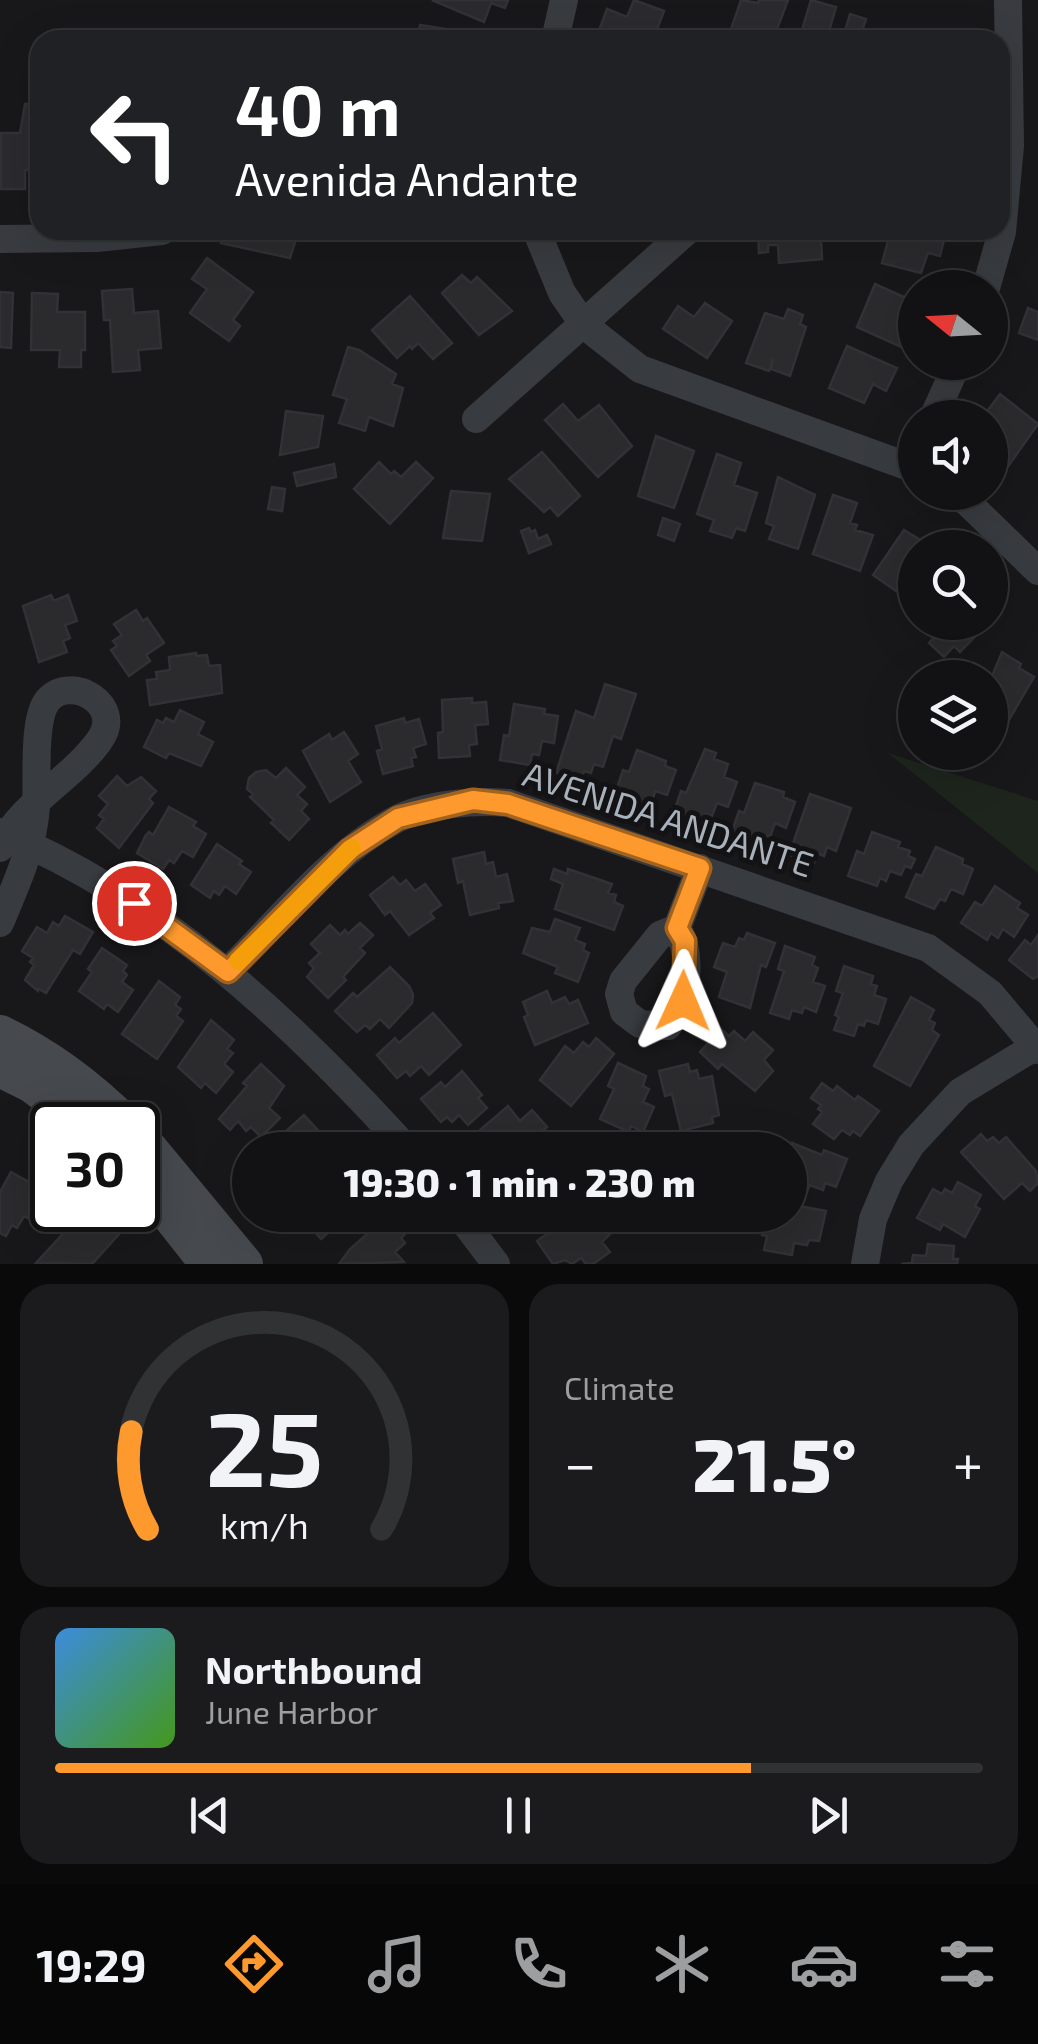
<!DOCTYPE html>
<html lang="en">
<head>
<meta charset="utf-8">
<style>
  body { margin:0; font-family:"Exo 2",sans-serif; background:#1b1b1d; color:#f1f3f6; height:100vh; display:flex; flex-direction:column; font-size:38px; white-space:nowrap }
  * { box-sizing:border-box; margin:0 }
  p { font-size:32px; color:#9c9ea0 }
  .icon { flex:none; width:55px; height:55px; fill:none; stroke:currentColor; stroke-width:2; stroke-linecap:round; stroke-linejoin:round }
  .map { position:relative; height:1264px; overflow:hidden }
  .sheet { display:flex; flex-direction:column; gap:20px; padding:20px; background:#0a0a0b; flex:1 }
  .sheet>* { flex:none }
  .hud { position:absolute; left:30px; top:30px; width:980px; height:210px; border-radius:30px; box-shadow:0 10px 40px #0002,0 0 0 2px #313234; background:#202124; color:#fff; overflow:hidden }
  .needle { width:65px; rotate:288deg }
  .buttons { position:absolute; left:898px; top:270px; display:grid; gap:20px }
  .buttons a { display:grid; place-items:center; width:110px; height:110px; border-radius:50%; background:#121214; box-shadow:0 10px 40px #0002,0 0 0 2px #313234; font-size:50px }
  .speed { position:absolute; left:30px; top:1102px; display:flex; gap:20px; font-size:50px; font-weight:700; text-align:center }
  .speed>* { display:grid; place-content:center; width:130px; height:130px; border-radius:50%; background:#121214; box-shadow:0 10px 40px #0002,0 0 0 2px #313234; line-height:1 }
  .speed .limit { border:5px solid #111; border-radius:15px; background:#fff; color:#111 }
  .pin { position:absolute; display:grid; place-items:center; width:85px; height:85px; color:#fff; margin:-42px; border:5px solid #fff; border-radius:50%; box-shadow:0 2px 10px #0007 }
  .me { position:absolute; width:110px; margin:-55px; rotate:1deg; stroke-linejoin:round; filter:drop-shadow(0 0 8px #0008) }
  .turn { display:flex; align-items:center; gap:35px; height:210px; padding:0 40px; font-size:45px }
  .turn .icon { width:130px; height:130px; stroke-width:2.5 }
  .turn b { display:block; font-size:70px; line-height:85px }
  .big { font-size:75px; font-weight:800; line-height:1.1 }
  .sheet .tile { flex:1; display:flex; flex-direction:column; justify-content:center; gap:15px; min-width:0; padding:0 35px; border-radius:30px; background:#1b1b1d }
  .sheet .dial { align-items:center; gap:0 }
  .dial svg { height:260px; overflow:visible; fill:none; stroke:#313234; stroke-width:7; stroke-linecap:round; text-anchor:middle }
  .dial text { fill:#f1f3f6; stroke:none }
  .song { display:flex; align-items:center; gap:30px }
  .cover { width:120px; height:120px; border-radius:15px; background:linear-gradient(135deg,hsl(210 70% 55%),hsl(100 70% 35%)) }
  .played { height:10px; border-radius:5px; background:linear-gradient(90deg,#fd992d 75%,#313234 75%) }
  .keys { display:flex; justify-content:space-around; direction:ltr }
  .heat { display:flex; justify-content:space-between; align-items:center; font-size:55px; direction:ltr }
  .sheet .tiles { flex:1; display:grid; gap:20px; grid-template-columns:1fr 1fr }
  .tile:last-child { grid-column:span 2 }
  .trip { position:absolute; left:232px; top:1132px; width:575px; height:100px; border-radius:50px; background:#121214; box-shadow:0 10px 40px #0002,0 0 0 2px #313234; font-weight:800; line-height:100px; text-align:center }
  .dock { display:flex; height:160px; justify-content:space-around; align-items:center; background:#070708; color:#9c9ea0 }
  .dock .icon { width:70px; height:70px }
  .dock .on { color:#fd992d }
  .dock b { font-size:45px; color:#f1f3f6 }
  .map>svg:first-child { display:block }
</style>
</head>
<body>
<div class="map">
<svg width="1038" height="1264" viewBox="0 0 1038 1264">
  <rect width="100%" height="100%" fill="#18181a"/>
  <path fill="#1d251d" d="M888 753 1038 801V873Z"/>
  <path fill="#2b2b2e" stroke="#323236" stroke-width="2.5" d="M432 0H508L505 8 491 3 484 22Z
    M634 0 664 11 653 40H615L598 33 607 9 627 17Z
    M741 0 758 3 759 0H788L773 40 752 35 749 40 728 38Z
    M811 0 836 7 830 28 845 31 850 14 866 19 859 40H799Z
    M420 25 472 33 471 40H417Z
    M932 32 934 40H901L900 33Z
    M25 104H38L40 170H25V189H1V133H20Z
    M225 230H299L290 258 221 243Z
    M758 230H810L811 239H821L822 259 779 263 778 245H768V252L759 253Z
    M891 230 946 232 940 256 928 253 921 273 882 263Z
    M207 258 253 292 233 320 240 326 229 341 190 313 207 289 192 279Z
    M462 275 471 283 477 277 512 311 479 335 442 293Z
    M875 284 906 298 899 315 915 322V328L906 349 857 327Z
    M132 289 134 313 158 311 161 348 138 350 140 370 113 372 110 320H104L102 291Z
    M0 292 13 293 11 348 0 347Z
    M32 293 58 294 57 312H85V350H81V367H59L60 350H31Z
    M410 296 452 343 433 359 418 343 412 349 410 346 397 358 372 330Z
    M705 303 732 321 707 358 663 329 678 306 694 317Z
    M1028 308 1038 312V340L1019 333Z
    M788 309 803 315 800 324 806 327 790 376 771 369 773 359 769 371 746 363 765 313 784 319Z
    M847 346 897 368 886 391 873 384 864 403 829 388Z
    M348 347 359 350 396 374 392 384 403 388 393 426 369 417 365 431 339 423 347 399 333 395Z
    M1000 394 1038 424 1002 475 990 465V450L996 443 990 438V418H982Z
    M563 404 578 421 599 405 632 446 598 477 545 420Z
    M286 411 323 416 318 447 280 455Z
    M656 436 694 451 674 508 638 496Z
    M542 452 580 496 558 516 550 507 544 512 509 479Z
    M717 454 741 463 734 485 757 493 745 531 736 528 732 538 710 531 714 520 697 514Z
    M379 462 391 474 394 471 401 477 416 462 433 478 390 524 354 489Z
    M334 464 336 477 297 486 294 473Z
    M778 477 815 495 798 549 769 539 774 526 766 523Z
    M272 487 285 489 282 511 268 509Z
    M451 491 490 494 482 541 443 538Z
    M833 495 857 503 850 523 857 525 855 530 873 535 860 571 813 554Z
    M663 518 680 524 674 541 658 535Z
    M529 528 531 532 535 530 538 539 547 535 551 544 529 553 521 531Z
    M904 530 934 548H915V585L913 588 902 581 896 591 873 575Z
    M51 595 54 601 68 595 77 621 65 625 70 638 63 641 67 652 39 662 23 606Z
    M136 610 143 621 147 618 164 643 146 655 150 661 129 676 111 650 117 646 113 641 122 635 114 624Z
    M929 622H983L986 625 960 652 954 646 944 657 929 643 939 632Z
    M1002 652 1021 664 1019 668 1034 677 1006 725 990 716V681Z
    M196 653V656L207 655 209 666 220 665 222 693 150 705 147 680 157 679 156 672 170 670 169 657Z
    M605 684 636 694 621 739 613 736 603 767 594 764 591 773 584 771 581 781 556 773 576 711 594 718Z
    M472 698V703L486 702 488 724 475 725 477 744 469 745 470 756 439 758 438 733 443 732 442 700Z
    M514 704 545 709 544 714 558 716 554 743 542 741 539 755 532 754 530 765 500 760 504 735 509 736Z
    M180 710 204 722 198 734 213 742 201 766 169 753 166 758 144 747 157 720 163 723 166 718 174 722Z
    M404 718 405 723 419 719 426 744 413 748 416 757 411 758 413 766 383 774 377 751 382 749 376 726Z
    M344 732 358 754 348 761 361 782 330 802 303 751 329 734 332 740Z
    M705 749 716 753 714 759 728 764 724 777 737 782 728 807 717 803 712 816 705 814 701 825 673 815 681 791 686 793Z
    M637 750 666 761 665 766 676 770 667 795 655 791 653 799 646 797 644 804 615 794 623 770 629 772Z
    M286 768 305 787 297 795 307 804 301 811 309 819 289 840 271 823 274 820 250 797 253 794 247 789 249 778 256 772 266 770 276 778Z
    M117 776 127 786 141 777 156 791 149 799 153 803 119 848 97 828 104 819 99 815 108 804 99 796Z
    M755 783 784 792 783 797 795 802 786 828 775 823 770 837 763 835 760 845 731 834 739 811 744 813Z
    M810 794 851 808 836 851 827 847 824 856 817 853 814 863 789 855Z
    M169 807 196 822 193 826 206 834 193 857 182 851 174 863 169 860 163 869 137 853 146 835 149 832 153 835Z
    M872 832 900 842 898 847 910 851 908 856 915 859 911 868 905 866 901 875 890 871 886 881 880 878 877 886 848 876 857 851 864 854Z
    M217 844 242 861 239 864 251 872 236 894 225 886 219 895 214 891 210 898 191 885Z
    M936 847 963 859 962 864 973 869 963 894 951 889 945 901 940 899 934 909 906 897 916 874 922 876Z
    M484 852 486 864 493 862 496 877 507 874 513 901 498 903 499 908 470 915 463 881 458 883 453 859Z
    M554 869 567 874 568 869 612 884 608 893 616 895 614 902 623 906 614 930 555 909 563 884 551 879Z
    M393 877 400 885 406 880 415 891 425 884 441 905 430 913 434 918 409 935 390 911 385 915 370 895Z
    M995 886 1020 903 1017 908 1028 915 1014 937 1003 929 998 938 991 933 987 940 961 923 975 902 982 906Z
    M65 916 93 932 80 954 73 950 46 993 39 989 38 991 25 980 34 965 30 962 33 958 22 951 37 927 47 933 53 922 59 926Z
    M555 919 580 928 575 940 585 944 583 950 589 953 578 982 555 973 558 967 523 953 532 928 550 932Z
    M360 923 373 935 360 948 365 953 343 977 346 980 328 998 307 977 314 968 309 963 320 953 311 944 330 925 340 935 345 930 348 934Z
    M747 933 775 943 766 967 761 965 750 1008 719 997 727 972 714 967 723 943 735 947 739 938 744 940Z
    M1038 935V976L1033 979 1009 960 1025 940 1031 945Z
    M785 946 815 957 812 965 818 968 813 982 825 986 816 1012 804 1007 802 1013 792 1010 789 1019 770 1013 784 971 778 969Z
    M102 948 127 965 123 971 127 975 122 982 133 990 118 1012 107 1004 104 1009 79 991 92 972 88 969Z
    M844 966 873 976 871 984 877 986 874 995 886 999 878 1024 866 1020 864 1026 858 1024 854 1036 834 1030 839 1017 835 1015 843 993 836 991Z
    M390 967 409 986 413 994 412 1003 389 1028 380 1019 370 1029 365 1025 357 1032 335 1011 353 993 357 997Z
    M159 981 180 997 175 1005 181 1009 176 1016 183 1021 157 1059 122 1034Z
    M547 991 552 1003 565 997 569 1004 578 1000 588 1023 535 1045 524 1017 528 1015 523 1002Z
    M911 997 934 1010 929 1020 935 1023 932 1030 939 1035 910 1086 874 1066Z
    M433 1013 461 1045 429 1075 421 1066 410 1076 406 1071 397 1078 377 1055 395 1038 399 1043Z
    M211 1020 234 1040 227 1049 233 1053 224 1064 233 1072 216 1093 205 1083 201 1088 178 1067Z
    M721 1029 729 1036 734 1031 745 1041 753 1032 773 1050 764 1060 773 1071 755 1091 722 1064 718 1069 700 1052Z
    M596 1038 614 1054 571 1106 540 1080 565 1046 574 1053 583 1042 589 1047Z
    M618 1063 646 1076 643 1086 649 1089 643 1102 654 1107 643 1132 631 1126 629 1132 600 1119 614 1089 608 1086Z
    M261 1064 284 1086 269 1108 280 1118 261 1137 251 1127 246 1131 238 1121 230 1130 219 1119 247 1086 243 1083Z
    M688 1064 690 1072 697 1070 699 1079 712 1076 719 1115 712 1117 713 1123 681 1131 672 1094 665 1096 659 1071Z
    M462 1071 482 1095 478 1098 487 1108 468 1125 459 1115 452 1122 447 1117 441 1122 421 1099 441 1082 445 1087Z
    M822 1083 833 1091 837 1086 855 1100 858 1096 879 1111 860 1136 853 1131 850 1135 842 1130 834 1139 813 1124 822 1112 818 1109 821 1105 811 1098Z
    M508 1106 520 1121 532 1110 547 1127 522 1150H460L459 1148Z
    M304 1115 324 1137 318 1142 323 1147 319 1150H273L289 1136 285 1132Z
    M981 1134 987 1141 993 1137 999 1143 1006 1137 1036 1171 1038 1183 1030 1191 1022 1183 1004 1199 961 1152Z
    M792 1143 822 1155 824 1150 847 1159 836 1187 825 1183 823 1190 810 1185 805 1196 790 1190Z
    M11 1172 38 1187 36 1191 49 1198 35 1222 24 1216 17 1228 12 1225 6 1236 0 1233V1192Z
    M958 1182 981 1195 975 1206 980 1209 965 1237 943 1224 940 1230 917 1218 933 1189 942 1194 945 1189 952 1193Z
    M799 1206 826 1211 819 1241 809 1240 807 1245 794 1243 792 1255 764 1250 767 1236 762 1235 766 1215H790V1210L798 1211Z
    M90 1210 101 1216 95 1223 101 1229 107 1221 120 1233 92 1264 36 1263 83 1212 85 1214Z
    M314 1215H349L321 1239 311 1227 318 1220Z
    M381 1215H396L409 1230 401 1238 405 1243 395 1252 404 1262 339 1264 350 1249 374 1228 370 1224Z
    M585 1215 608 1216 617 1227 602 1242 610 1252 593 1264H586L581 1258 572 1264 565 1260 553 1264 537 1241 558 1226 562 1232Z
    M928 1244 954 1246 953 1259H958L957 1264H901L912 1263 913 1255 926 1256Z"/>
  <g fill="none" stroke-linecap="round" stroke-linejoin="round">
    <path stroke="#383b3f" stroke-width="28" d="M555 40 564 0
      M536 230 562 293 584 325 640 369 915 469
      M0 239 97 238 162 231
      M986 288 1002 232 1010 146 1008 0
      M933 418 958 362
      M476 419 688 230
      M952 492 968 503 1038 571
      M0 832C162 899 292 1022 408 1150
      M0 848C20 804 71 780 99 741 126 705 71 674 48 700 32 719 38 782 36 807 33 849 16 884 0 923
      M677 928C693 955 688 1002 668 1026L640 1024 624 1012 619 994 623 981 660 935 677 928 700 868
      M228 971C280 920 330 855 395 820 424 804 476 800 508 803L928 948 990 993 1038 1050
      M459 1215 496 1264
      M865 1264 873 1219 889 1181 911 1145 960 1092 1036 1046"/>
    <path stroke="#464a4f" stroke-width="38" d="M0 1034C48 1057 89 1088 126 1125
      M0 1068 32 1084 87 1125
      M138 1136 244 1264
      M138 1174 209 1264"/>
  </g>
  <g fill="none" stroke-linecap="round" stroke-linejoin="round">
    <g stroke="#a4631d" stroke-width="25">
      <path id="route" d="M134 903 228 972 349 850 398 818 473 800 508 804 700 868 677 928 685 941 683 1001"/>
    </g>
    <use href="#route" stroke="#fd992d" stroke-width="18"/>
    <path stroke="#f59e0b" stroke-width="18" d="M238 961 352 848"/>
  </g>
  <g text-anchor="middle" stroke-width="10" stroke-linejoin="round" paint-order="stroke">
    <g font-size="35" fill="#a9b1bb" stroke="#131315">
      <text transform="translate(668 820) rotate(18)" y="12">AVENIDA ANDANTE</text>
    </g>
  </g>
</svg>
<div class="buttons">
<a><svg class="needle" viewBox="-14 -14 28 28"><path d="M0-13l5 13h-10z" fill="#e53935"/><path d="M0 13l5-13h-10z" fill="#9c9ea0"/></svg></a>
<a><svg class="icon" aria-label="sound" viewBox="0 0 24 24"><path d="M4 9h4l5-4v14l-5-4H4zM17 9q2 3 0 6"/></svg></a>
<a><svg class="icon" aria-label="search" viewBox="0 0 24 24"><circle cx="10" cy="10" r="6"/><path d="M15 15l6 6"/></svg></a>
<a><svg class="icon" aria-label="layers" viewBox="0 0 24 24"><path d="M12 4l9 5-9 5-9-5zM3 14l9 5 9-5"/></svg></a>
</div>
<div class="speed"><div class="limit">30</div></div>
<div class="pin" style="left:134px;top:903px;background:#d93025"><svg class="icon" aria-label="arrive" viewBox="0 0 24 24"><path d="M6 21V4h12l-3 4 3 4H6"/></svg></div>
<svg class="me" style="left:683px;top:1001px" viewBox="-20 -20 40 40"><path d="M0-17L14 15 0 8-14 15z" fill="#fd992d" stroke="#fff" stroke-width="4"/></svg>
<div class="trip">19:30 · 1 min · 230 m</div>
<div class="hud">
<div class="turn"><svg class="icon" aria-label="left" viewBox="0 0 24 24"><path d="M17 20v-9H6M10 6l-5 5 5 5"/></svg><div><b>40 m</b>Avenida Andante</div></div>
</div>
</div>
<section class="sheet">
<div class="tiles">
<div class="tile dial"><svg viewBox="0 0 100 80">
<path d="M14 69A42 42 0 1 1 86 69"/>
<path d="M14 69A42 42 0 0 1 9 39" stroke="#fd992d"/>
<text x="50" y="56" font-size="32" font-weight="700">25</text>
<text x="50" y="72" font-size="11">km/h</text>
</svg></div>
<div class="tile"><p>Climate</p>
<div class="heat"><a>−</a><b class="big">21.5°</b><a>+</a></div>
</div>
<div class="tile">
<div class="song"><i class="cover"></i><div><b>Northbound</b><p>June Harbor</p></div></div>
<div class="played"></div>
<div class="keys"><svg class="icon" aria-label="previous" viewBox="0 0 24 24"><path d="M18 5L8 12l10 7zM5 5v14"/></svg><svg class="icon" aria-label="pause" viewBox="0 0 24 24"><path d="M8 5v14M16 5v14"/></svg><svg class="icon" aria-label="next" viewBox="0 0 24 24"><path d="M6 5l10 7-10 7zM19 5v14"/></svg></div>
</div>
</div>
</section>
<nav class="dock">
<b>19:29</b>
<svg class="icon on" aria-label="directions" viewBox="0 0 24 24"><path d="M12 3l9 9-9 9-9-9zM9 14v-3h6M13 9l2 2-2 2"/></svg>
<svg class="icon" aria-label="music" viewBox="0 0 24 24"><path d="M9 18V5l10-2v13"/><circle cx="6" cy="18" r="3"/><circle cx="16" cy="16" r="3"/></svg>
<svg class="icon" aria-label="phone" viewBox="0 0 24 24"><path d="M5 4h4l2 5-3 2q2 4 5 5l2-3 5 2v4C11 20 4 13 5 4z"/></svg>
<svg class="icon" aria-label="climate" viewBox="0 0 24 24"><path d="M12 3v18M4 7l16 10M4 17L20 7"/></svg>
<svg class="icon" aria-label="car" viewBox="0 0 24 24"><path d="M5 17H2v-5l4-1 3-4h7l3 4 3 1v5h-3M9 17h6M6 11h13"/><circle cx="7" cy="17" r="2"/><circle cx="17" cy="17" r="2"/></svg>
<svg class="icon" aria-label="filters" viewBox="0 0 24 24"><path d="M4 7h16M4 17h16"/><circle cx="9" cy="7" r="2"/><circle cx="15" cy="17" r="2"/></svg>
</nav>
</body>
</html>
